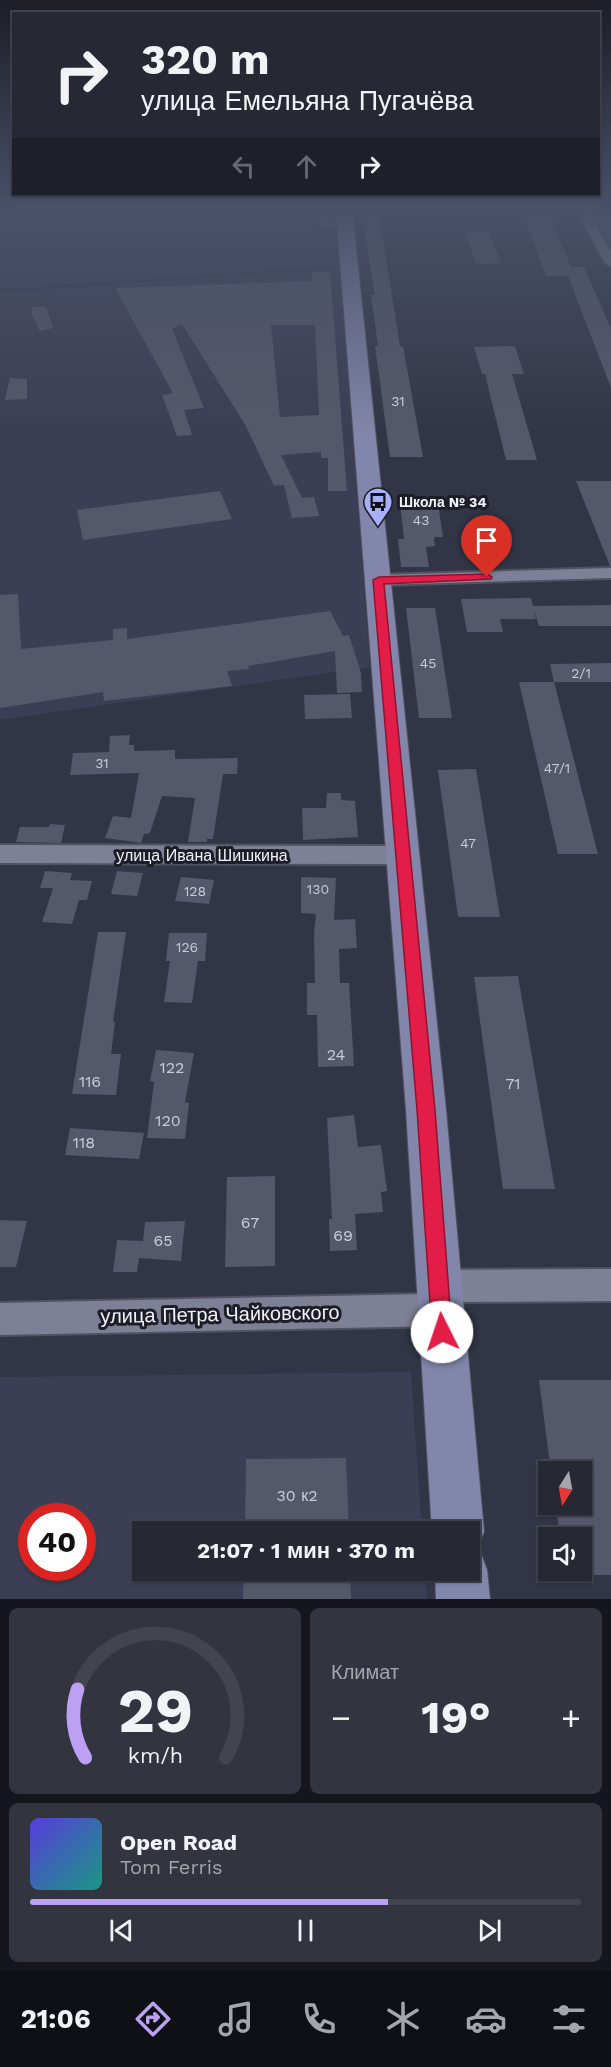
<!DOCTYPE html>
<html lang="ru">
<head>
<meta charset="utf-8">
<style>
  body { margin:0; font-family:"Work Sans",sans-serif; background:#323440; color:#f1f3f6; height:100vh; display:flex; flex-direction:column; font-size:22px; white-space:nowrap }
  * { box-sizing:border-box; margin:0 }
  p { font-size:20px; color:#a4a6ac }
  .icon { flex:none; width:33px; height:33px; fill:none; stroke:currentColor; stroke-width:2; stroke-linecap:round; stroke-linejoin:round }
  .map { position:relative; height:1599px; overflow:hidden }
  .panel { display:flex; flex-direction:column; gap:9px; padding:9px; background:#15161d; flex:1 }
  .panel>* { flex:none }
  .hud { position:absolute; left:12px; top:12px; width:588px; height:183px; border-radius:0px; box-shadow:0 2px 4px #0004,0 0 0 2px #42444f; background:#262834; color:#f1f3f6; overflow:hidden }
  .needle { width:39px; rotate:191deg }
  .controls { position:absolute; left:538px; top:1461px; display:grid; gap:12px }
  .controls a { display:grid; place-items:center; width:54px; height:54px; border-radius:0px; background:#262834; box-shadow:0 2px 4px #0004,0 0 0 2px #42444f; font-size:30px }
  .speed { position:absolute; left:18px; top:1503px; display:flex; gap:12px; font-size:30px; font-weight:700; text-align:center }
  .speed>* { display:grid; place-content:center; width:78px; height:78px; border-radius:50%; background:#262834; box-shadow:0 2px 4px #0004,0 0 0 2px #42444f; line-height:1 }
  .speed .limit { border:9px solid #d22; background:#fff; color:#111 }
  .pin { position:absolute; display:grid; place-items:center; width:51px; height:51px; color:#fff; margin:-62px -26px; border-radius:50% 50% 50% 0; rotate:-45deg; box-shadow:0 0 6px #0007 }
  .pin .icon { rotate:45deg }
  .me { position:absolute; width:66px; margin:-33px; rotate:356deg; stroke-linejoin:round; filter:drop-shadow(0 0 4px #0008) }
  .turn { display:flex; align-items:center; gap:21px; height:126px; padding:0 30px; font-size:27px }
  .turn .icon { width:78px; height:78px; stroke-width:2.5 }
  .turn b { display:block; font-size:42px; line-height:51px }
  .lanes { display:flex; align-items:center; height:57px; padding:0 30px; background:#0003; justify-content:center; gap:30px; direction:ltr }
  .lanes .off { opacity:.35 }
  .big { font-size:45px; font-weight:700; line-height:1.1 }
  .panel .card { flex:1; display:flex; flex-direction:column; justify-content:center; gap:9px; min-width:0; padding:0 21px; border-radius:9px; background:#323440 }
  .panel .dial { align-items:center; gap:0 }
  .dial svg { height:156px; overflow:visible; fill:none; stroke:#42444f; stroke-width:7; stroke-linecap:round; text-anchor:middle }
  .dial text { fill:#f1f3f6; stroke:none }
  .song { display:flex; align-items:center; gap:18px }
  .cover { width:72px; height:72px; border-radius:9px; background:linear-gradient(135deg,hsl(250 70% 55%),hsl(170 70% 35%)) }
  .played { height:6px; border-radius:3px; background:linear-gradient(90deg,#bca0f2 65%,#42444f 65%) }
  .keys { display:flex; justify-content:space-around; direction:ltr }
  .heat { display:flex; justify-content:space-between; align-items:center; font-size:33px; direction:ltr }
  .panel .tiles { flex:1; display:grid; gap:9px; grid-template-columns:1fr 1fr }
  .card:last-child { grid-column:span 2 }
  .trip { position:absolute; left:132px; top:1521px; width:348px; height:60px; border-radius:0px; background:#262834; box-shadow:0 2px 4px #0004,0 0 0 2px #42444f; font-weight:700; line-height:60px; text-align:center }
  .menu { display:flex; height:96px; justify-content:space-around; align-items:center; background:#0f1015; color:#a4a6ac }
  .menu .icon { width:42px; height:42px }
  .menu .selected { color:#bca0f2 }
  .menu b { font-size:27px; color:#f1f3f6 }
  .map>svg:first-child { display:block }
</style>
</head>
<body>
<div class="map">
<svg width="611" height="1599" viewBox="0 0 611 1599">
  <rect width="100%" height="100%" fill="#323546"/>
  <path fill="#3b3e54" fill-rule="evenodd" d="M0 209H336L340 266 7 289 0 286Z
    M340 268 370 667 0 720V289L5 292Z
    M411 1372 422 1531 142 1532V1570L425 1571 427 1599H0V1377ZM32 1516H82V1568H32Z"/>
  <path fill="#55586a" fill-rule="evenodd" d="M317 209H332L334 227H318Z
    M364 209H378L400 346H403L423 457H390L375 346H378L371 295H375L364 231H367Z
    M591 209H611V247L604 234Z
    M523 215H549L571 267H584L611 329V388L568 276H546Z
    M488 231 501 263 476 264 465 233Z
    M330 271 347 491H328V458H321V452L281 455 302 498 314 497 319 516 292 518 284 485 274 486 246 426 182 324 172 329 204 408 184 410 192 435 177 436 162 395 173 393 115 288 312 281V272ZM271 325H315L319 415 280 417Z
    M32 307H46L53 328 40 331 32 315Z
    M515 346 524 374H512L537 460H506L485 374H482L474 347Z
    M10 378 27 379V399L5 400Z
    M576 481H611V566H610Z
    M220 491 232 519 83 540 77 510Z
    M400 503H438L443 537H434L435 546 426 547 429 567H401L398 539H404Z
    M18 594 21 649 113 640V629L127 628V639L330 611 343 636 349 635 361 673 362 692 337 693 335 651 248 666 249 669 227 671 232 686 104 701 103 692 0 708V595Z
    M531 598 533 606 611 605V626H539L534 610 536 619H500L503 632H467L461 599Z
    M406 608H435L452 718H419Z
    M611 663V682H554L550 664Z
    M519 682H554L598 854H558Z
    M350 694 352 718 305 719 304 695Z
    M130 735 129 745H134V751L175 750V759L238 758 237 774H223L213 839H207V842H188L195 798 162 796 150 833 144 834 141 843 105 838 113 816 131 818 139 773 70 775 73 753 109 752 110 736Z
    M476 769 500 917H458L438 770Z
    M327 793H341V800L355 801 358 837 303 840 302 808H326Z
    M50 824 65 825 61 843 16 842 20 827H49Z
    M45 871 72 873 70 880 92 881 87 900H79L72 924 42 922 53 888H40Z
    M117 871 143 873 137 896 111 894Z
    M181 877 214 880 209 904 175 901Z
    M301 877 336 878 334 920 355 919 357 948 339 949 340 983H349L354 1066 318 1067 317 1015H307V983H315L314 933 316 914 301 913Z
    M98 932H126L113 1022H115L111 1054H121L116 1095 72 1094Z
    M169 933H207L205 961H198L192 1003 164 1002 170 961H166Z
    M518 976 555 1189H503L474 977Z
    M156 1050 194 1053 185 1102 189 1103 185 1139 147 1138 154 1082 150 1081Z
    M354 1115 358 1147 381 1145 387 1191 381 1192 383 1212 355 1214 357 1250 330 1251 329 1219H332L327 1118Z
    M70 1128 144 1133 139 1159 65 1155Z
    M275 1176V1266L225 1267 227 1177Z
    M0 1220 27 1221 16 1267H0Z
    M185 1221 181 1261 139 1258 137 1272H113L117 1240 143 1241 145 1222Z
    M539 1380H611V1575H582V1538H560L556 1504H582V1472H551Z
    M346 1458 349 1532H245L246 1459Z
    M244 1570H350L351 1599H243Z"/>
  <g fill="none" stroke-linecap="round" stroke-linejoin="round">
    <g stroke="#525362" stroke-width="4">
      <path id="street" d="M576 209H587L611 252V266L605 262Z
        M611 568V578L379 585 373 584 370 580 373 576 379 575Z
        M0 845 403 846 411 849 415 855 411 861 403 864 0 863Z
        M611 1269V1301L453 1302 456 1310 451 1321 440 1326 0 1335V1303L425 1294 422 1286 427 1275 438 1270Z"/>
    </g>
    <g stroke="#525362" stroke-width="2">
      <path id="secondary" d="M336 209H352L446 1110 484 1532 476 1550 480 1551 487 1570 490 1599H436L435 1570H470V1532H432L406 1110Z"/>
    </g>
    <use href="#street" fill="#7e8195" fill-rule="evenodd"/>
    <use href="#secondary" fill="#8286aa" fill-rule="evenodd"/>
  </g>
  <linearGradient id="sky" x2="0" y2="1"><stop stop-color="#1c1d26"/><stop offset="0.48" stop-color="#495168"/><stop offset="1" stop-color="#495168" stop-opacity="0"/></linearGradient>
  <rect width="611" height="433" fill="url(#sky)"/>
  <path fill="#e11d48" stroke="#92132f" stroke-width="1.5" d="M487 574 492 577 491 579 384 584 435 1110 452 1332 449 1339 442 1342 435 1339 432 1332 417 1110 373 580 379 577Z"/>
  <defs>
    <g id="bus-pin" transform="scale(1.5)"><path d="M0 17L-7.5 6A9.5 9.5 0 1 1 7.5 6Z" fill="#a8b0fc" stroke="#1c1d25"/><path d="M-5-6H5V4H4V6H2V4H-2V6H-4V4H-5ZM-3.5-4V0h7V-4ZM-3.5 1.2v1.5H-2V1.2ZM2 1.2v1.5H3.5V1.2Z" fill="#111"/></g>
  </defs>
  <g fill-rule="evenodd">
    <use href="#bus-pin" x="378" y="502"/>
  </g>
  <g text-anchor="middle" stroke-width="6" stroke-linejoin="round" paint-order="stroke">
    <g font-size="14" fill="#c9cbd8">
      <text x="398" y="406">31</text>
      <text x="421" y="525">43</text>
      <text x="428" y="668">45</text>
      <text x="581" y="678">2/1</text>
      <text x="102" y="768">31</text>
      <text x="557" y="773">47/1</text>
      <text x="468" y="848">47</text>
      <text x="318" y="894">130</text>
      <text x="195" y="896">128</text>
      <text x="187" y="952">126</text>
    </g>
    <g font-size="14" font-weight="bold" fill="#f0f1fc" stroke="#1c1d25" text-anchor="start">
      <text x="399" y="507">Школа № 34</text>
    </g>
    <g font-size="16" fill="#f0f1fc" stroke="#1c1d25">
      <text x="202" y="861">улица Ивана Шишкина</text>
    </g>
    <g font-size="16" fill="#c9cbd8">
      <text x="336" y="1060">24</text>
      <text x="172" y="1073">122</text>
      <text x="90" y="1087">116</text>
      <text x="513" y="1089">71</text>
      <text x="168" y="1126">120</text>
      <text x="84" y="1148">118</text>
      <text x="250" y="1228">67</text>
      <text x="343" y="1241">69</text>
      <text x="163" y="1246">65</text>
      <text x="297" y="1501">30 к2</text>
    </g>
    <g font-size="20" fill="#f0f1fc" stroke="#1c1d25">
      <text transform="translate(220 1314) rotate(-1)" y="7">улица Петра Чайковского</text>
    </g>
  </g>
</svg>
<div class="controls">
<a><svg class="needle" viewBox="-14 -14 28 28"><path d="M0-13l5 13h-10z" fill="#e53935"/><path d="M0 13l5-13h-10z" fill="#a4a6ac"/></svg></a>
<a><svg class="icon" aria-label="sound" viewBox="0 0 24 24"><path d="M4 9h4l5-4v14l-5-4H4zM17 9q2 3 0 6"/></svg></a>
</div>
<div class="speed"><div class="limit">40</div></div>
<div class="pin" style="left:487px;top:577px;background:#d93025"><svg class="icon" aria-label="arrive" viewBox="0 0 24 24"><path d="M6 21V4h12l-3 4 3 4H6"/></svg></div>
<svg class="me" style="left:442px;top:1332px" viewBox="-20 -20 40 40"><circle r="19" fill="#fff"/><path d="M0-13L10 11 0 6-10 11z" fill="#e11d48"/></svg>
<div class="trip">21:07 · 1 мин · 370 m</div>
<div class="hud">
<div class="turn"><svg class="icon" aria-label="right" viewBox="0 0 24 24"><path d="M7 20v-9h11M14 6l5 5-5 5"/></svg><div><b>320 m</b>улица Емельяна Пугачёва</div></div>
<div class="lanes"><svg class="icon off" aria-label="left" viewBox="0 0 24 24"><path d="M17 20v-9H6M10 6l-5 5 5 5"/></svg><svg class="icon off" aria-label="ahead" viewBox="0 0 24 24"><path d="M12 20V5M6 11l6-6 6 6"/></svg><svg class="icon" aria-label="right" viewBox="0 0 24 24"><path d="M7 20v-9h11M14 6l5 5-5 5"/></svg></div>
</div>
</div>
<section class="panel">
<div class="tiles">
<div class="card dial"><svg viewBox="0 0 100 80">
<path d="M14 69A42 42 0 1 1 86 69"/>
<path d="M14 69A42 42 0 0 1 10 34" stroke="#bca0f2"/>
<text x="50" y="56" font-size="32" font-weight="700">29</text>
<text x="50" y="72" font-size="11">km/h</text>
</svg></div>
<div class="card"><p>Климат</p>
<div class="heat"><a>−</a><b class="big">19°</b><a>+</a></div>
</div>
<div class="card">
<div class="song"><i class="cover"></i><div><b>Open Road</b><p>Tom Ferris</p></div></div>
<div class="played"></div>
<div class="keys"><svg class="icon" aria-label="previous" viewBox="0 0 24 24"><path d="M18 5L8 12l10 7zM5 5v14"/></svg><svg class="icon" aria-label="pause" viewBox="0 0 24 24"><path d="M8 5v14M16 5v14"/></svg><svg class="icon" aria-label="next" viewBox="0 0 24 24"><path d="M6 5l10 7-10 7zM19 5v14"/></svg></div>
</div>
</div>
</section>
<nav class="menu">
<b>21:06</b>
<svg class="icon selected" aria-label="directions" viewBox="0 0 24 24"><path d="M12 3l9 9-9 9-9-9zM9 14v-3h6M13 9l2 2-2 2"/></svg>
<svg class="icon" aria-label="music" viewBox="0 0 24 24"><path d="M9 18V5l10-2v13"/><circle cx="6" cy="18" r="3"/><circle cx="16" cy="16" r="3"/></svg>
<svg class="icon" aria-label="phone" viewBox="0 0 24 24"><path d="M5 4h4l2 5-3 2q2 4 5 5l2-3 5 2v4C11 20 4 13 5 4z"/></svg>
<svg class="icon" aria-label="climate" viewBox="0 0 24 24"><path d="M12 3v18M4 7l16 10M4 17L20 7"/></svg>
<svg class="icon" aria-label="car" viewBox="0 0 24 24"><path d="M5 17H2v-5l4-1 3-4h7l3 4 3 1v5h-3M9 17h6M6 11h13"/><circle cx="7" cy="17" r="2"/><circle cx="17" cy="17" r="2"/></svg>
<svg class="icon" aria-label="filters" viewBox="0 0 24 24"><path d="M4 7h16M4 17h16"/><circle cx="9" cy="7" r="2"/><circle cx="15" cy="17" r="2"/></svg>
</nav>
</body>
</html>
